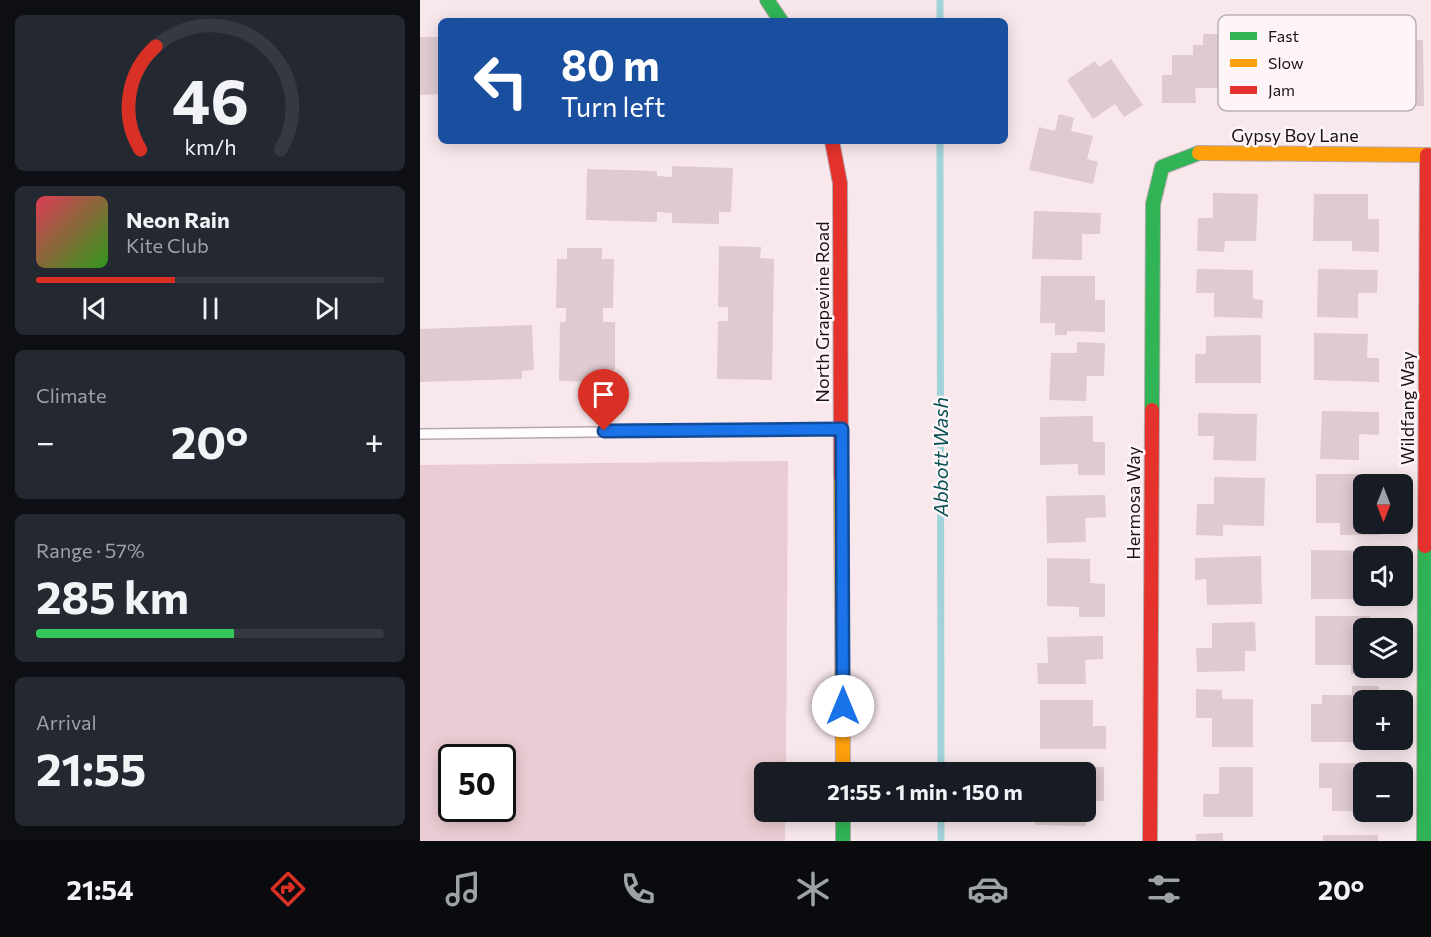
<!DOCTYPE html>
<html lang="en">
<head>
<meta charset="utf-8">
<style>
  body { margin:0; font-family:Commissioner,sans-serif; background:#242831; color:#f1f3f6; height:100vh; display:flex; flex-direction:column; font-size:22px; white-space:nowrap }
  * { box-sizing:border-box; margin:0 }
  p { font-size:20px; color:#9ea1a6 }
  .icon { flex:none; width:33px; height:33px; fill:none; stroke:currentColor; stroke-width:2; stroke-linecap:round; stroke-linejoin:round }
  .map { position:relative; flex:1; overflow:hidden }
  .details { display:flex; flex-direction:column; gap:15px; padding:15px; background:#0d0f14; width:420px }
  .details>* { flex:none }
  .banner { position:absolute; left:18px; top:18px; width:570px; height:126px; border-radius:9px; box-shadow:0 3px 15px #0003; background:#1a4fa0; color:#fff; overflow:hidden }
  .needle { width:39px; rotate:180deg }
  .controls { position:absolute; left:933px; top:474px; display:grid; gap:12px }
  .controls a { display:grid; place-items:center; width:60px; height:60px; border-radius:9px; background:#171b24; box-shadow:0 3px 15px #0003; font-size:30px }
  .speed { position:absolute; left:18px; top:744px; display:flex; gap:12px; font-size:30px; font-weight:700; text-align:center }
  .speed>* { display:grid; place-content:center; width:78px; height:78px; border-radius:50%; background:#171b24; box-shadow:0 3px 15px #0003; line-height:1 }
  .speed .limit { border:3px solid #111; border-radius:9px; background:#fff; color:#111 }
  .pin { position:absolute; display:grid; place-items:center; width:51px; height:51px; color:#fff; margin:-62px -26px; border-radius:50% 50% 50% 0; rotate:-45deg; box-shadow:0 0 6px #0007 }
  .pin .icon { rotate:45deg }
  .me { position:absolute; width:66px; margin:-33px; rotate:0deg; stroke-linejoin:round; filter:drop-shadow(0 0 4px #0008) }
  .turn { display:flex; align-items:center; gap:21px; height:126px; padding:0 24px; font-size:27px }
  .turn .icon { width:78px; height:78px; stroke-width:2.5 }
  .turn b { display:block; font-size:42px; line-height:51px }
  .big { font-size:45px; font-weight:700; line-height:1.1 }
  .details .card { flex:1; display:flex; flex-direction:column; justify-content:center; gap:9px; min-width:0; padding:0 21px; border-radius:9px; background:#242831 }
  .details .dial { align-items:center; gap:0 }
  .dial svg { height:156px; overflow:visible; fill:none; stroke:#363941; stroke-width:7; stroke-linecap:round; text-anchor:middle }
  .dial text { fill:#f1f3f6; stroke:none }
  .song { display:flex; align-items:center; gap:18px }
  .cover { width:72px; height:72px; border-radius:9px; background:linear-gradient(135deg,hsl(350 70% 55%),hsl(110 70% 35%)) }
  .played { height:6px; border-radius:3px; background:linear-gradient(90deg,#d93025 40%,#363941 40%) }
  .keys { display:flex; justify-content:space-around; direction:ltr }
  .heat { display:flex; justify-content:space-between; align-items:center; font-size:33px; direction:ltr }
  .charge { height:9px; border-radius:4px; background:linear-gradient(90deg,#34c759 57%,#363941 0) }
  .trip { position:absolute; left:334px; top:762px; width:342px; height:60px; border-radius:9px; background:#171b24; box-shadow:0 3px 15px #0003; font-weight:700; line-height:60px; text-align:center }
  .tabs { display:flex; height:96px; justify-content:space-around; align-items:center; background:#090b0e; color:#9ea1a6 }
  .tabs .icon { width:42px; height:42px }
  .tabs .on { color:#d93025 }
  .tabs b { font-size:27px; color:#f1f3f6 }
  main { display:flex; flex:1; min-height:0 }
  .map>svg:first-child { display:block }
</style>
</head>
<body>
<main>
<section class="details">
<div class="card dial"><svg viewBox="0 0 100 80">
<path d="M14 69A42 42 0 1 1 86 69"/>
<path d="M14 69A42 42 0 0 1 22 16" stroke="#d93025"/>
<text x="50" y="56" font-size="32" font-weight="700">46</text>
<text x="50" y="72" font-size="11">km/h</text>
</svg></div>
<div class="card">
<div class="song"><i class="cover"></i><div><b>Neon Rain</b><p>Kite Club</p></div></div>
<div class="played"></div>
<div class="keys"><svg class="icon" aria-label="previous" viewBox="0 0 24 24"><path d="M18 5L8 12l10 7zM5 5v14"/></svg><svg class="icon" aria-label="pause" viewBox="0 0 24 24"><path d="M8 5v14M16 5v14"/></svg><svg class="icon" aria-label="next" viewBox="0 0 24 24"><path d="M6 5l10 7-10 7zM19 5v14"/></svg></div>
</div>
<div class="card"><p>Climate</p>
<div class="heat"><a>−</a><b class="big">20°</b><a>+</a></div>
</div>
<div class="card"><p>Range · 57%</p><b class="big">285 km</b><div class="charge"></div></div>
<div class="card"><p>Arrival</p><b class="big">21:55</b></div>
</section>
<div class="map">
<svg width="1011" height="841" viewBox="0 0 1011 841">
  <rect width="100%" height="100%" fill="#f8e8ec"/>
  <path fill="#ecccd4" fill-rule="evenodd" d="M368 461 366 772H345V812H365V841H0V465ZM32 758H82V808H32Z"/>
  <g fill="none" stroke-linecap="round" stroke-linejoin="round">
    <path stroke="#a1d3d9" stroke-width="7" d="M520 0V21
      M520 141 521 772
      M521 812V841"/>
  </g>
  <path fill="#decacf" d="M783 34H800V88H775L776 103H742V75H752V55H773V45H783Z
    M0 37H21V94L0 95Z
    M1003 40 1004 106H982L981 88H957L956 41Z
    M691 59 723 105 704 117 695 104 673 119 647 80 675 61 679 67Z
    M639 114 654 118 651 131 673 136 667 159 678 162 673 184 609 170 619 127 635 131Z
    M252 166 313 168 311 212H299V224L252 223V213L237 212V222L166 220 167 169 237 171V176L252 177Z
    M793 193 838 194 836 241H805L804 252 777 251 778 218H793Z
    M894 194H948V219H959V252L932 251V241H893Z
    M614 211 681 213 680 234H662V260L612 259Z
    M299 246 341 247 340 258 354 259 352 380 297 379 298 321H308V307H298Z
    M147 248H182V259H194L193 308H183V322H195V370H184V382L139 381 140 322H146V308H136L137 259H147Z
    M777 269 833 270V299L843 300 842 318 794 317V293H776Z
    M898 269 958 270 957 293H938V318L897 317Z
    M621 276H675V300H685V332L647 331V335H635V323H620Z
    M112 325 114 370 102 371V379L0 382V329Z
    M894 333 948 334 947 358H959V382L894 380Z
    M841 335V383H775V354H786V336Z
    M657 342 685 343 684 376H667L666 401 629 400 631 353H657Z
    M902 411 959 412V435L939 434V460L900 459Z
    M778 413 837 414 836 461 793 460 794 436H778Z
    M673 416V442H685V475H658V464L620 465V417Z
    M896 474H948V484H944V524H960V535H920V523H896Z
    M794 477 845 478 844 526 803 525V536L776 535 777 504H794Z
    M685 495 686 517 665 518 666 542 627 543 626 496Z
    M891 550 959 551V556H944L941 599H891Z
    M841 556 842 604 787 605 786 579 775 580V558Z
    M627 558 670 559V583L685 584V617H659V607L627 606Z
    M895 616H950V628H944V668H959V674H931V665H895Z
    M835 622 836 651H825V671L777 672 776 648H792V623Z
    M683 636V659L665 660 666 684H618L617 663H628L627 637Z
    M932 686H959V700H944L941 742H891V704H902V695H932Z
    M776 689 802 690V699H833V747H792V718H776Z
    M620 700H673V726H686V749H620Z
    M899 763H952V772H944V811H912V788H899Z
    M657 767H684V801H666V772H657Z
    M799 767H833V817H783V794H799Z
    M615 812H666V826L615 825Z
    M803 833V841H776V834Z
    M903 835H958V841H903Z"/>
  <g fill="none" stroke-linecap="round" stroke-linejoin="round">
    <g stroke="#b5a8ac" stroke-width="12">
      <path id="lane" d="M0 434 419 429"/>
    </g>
    <g stroke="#b5a8ac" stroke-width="16">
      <path id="fast" d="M347 0 361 21
        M732 410 733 204 742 167 779 153
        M423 812V841
        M1004 841 1005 546"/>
    </g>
    <g stroke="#b5a8ac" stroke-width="16">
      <path id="slow" d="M779 153 1011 155
        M421 477 423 772"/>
    </g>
    <g stroke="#b5a8ac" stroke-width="16">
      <path id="jam" d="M412 141 420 183 421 477
        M1005 546 1007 155
        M730 841 732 410"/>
    </g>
    <use href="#lane" stroke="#fefcfc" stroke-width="9"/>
    <use href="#fast" stroke="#30b455" stroke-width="14"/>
    <use href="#slow" stroke="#ff9f0a" stroke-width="14"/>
    <use href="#jam" stroke="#e5322d" stroke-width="14"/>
  </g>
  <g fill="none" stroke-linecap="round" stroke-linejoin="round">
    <g stroke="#114b97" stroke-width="15">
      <path id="route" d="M184 431 422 429 423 706"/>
    </g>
    <use href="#route" stroke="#1a73e8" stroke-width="10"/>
  </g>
  <g text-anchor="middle" stroke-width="5" stroke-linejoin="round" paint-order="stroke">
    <g font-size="18" fill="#1c1114" stroke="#fdf5f7">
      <text x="875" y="142">Gypsy Boy Lane</text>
      <text transform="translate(403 312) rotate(-90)" y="6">North Grapevine Road</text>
      <text transform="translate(988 408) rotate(-90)" y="6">Wildfang Way</text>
      <text transform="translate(714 503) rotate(-90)" y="6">Hermosa Way</text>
    </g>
    <g font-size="20" font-style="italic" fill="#085156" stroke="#fdf5f7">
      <text transform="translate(521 457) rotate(-90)" y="7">Abbott Wash</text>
    </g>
  </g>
  <rect x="798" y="15" width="198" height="96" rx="9" fill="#fdf5f7" stroke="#bab1b3" stroke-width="1.5"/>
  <rect x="810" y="32" width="27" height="8" fill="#30b455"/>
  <rect x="810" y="59" width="27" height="8" fill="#ff9f0a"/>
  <rect x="810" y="86" width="27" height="8" fill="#e5322d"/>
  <g font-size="16" fill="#1c1114">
    <text x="848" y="42">Fast</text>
    <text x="848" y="69">Slow</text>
    <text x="848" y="96">Jam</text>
  </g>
</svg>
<div class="controls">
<a><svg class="needle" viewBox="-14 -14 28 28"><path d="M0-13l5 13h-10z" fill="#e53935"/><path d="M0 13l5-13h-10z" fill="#9ea1a6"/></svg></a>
<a><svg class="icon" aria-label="sound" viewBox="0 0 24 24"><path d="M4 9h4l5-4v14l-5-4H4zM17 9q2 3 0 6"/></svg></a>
<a><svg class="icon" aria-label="layers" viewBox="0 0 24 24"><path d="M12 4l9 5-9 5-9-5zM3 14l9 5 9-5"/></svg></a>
<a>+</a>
<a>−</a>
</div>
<div class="speed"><div class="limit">50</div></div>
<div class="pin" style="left:184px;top:431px;background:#d93025"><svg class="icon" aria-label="arrive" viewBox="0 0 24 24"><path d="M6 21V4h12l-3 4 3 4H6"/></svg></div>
<svg class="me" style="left:423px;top:706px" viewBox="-20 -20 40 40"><circle r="19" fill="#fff"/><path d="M0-13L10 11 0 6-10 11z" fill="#1a73e8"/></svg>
<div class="trip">21:55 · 1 min · 150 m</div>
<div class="banner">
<div class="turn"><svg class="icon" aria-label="left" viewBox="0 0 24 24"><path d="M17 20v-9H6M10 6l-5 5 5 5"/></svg><div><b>80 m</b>Turn left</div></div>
</div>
</div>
</main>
<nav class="tabs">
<b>21:54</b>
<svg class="icon on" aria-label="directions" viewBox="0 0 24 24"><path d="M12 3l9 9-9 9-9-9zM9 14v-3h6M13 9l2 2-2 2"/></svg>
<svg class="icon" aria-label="music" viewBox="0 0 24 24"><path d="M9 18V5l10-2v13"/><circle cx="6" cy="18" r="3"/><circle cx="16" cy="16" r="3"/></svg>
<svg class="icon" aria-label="phone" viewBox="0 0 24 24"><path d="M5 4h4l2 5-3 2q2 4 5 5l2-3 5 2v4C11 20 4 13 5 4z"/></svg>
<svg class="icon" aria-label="climate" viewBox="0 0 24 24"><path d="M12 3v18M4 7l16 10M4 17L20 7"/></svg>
<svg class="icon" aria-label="car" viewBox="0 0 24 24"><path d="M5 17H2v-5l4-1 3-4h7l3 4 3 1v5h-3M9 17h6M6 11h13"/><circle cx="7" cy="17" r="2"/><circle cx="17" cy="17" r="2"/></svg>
<svg class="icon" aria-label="filters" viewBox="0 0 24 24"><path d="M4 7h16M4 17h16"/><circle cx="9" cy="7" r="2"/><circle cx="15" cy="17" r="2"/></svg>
<b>20°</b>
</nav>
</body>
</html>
